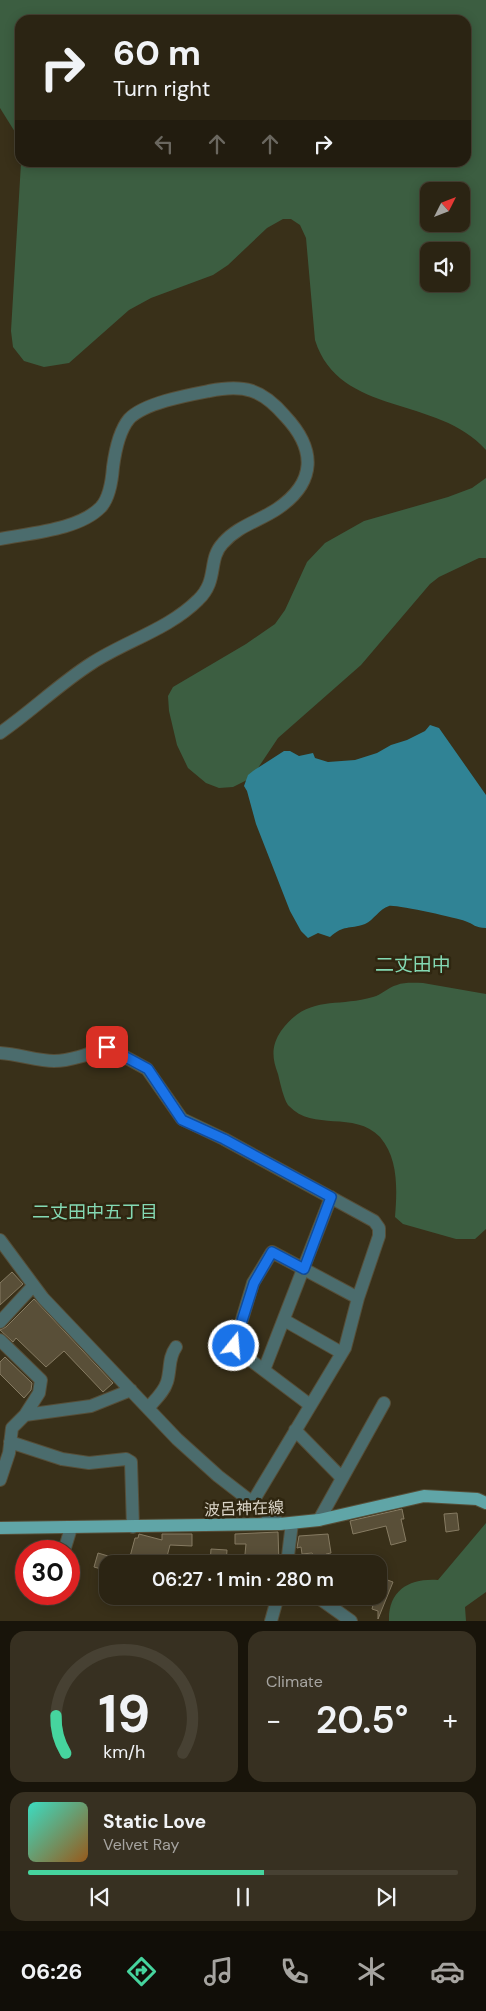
<!DOCTYPE html>
<html lang="en">
<head>
<meta charset="utf-8">
<style>
  body { margin:0; font-family:"DM Sans","Noto Sans JP",sans-serif; background:#373021; color:#f1f3f6; height:100vh; display:flex; flex-direction:column; font-size:19px; white-space:nowrap }
  * { box-sizing:border-box; margin:0 }
  p { font-size:16px; color:#a6a4a0 }
  .icon { flex:none; width:28px; height:28px; fill:none; stroke:currentColor; stroke-width:2; stroke-linecap:round; stroke-linejoin:round }
  .map { position:relative; height:1621px; overflow:hidden }
  .details { display:flex; flex-direction:column; gap:10px; padding:10px; background:#18140a; flex:1 }
  .details>* { flex:none }
  .banner { position:absolute; left:15px; top:15px; width:456px; height:152px; border-radius:15px; box-shadow:0 2px 12px #0003,0 0 0 1px #474133; background:#2b2413; color:#f1f3f6; overflow:hidden }
  .needle { width:32px; rotate:48deg }
  .fabs { position:absolute; left:420px; top:182px; display:grid; gap:10px }
  .fabs a { display:grid; place-items:center; width:50px; height:50px; border-radius:10px; background:#2b2413; box-shadow:0 2px 12px #0003,0 0 0 1px #474133; font-size:25px }
  .speed { position:absolute; left:15px; top:1540px; display:flex; gap:10px; font-size:25px; font-weight:700; text-align:center }
  .speed>* { display:grid; place-content:center; width:65px; height:65px; border-radius:50%; background:#2b2413; box-shadow:0 2px 12px #0003,0 0 0 1px #474133; line-height:1 }
  .speed .limit { border:8px solid #d22; background:#fff; color:#111 }
  .pin { position:absolute; display:grid; place-items:center; width:42px; height:42px; color:#fff; margin:-21px; border-radius:10px; box-shadow:0 2px 8px #0006 }
  .me { position:absolute; width:55px; margin:-28px; rotate:17deg; stroke-linejoin:round; filter:drop-shadow(0 0 4px #0008) }
  .turn { display:flex; align-items:center; gap:18px; height:105px; padding:0 15px; font-size:22px }
  .turn .icon { width:65px; height:65px; stroke-width:2.5 }
  .turn b { display:block; font-size:35px; line-height:42px }
  .lanes { display:flex; align-items:center; height:48px; padding:0 15px; background:#0003; justify-content:center; gap:25px; direction:ltr }
  .lanes .off { opacity:.35 }
  .big { font-size:38px; font-weight:600; line-height:1.1 }
  .details .card { flex:1; display:flex; flex-direction:column; justify-content:center; gap:8px; min-width:0; padding:0 18px; border-radius:15px; background:#373021 }
  .details .dial { align-items:center; gap:0 }
  .dial svg { height:130px; overflow:visible; fill:none; stroke:#474133; stroke-width:7; stroke-linecap:round; text-anchor:middle }
  .dial text { fill:#f1f3f6; stroke:none }
  .song { display:flex; align-items:center; gap:15px }
  .cover { width:60px; height:60px; border-radius:8px; background:linear-gradient(135deg,hsl(170 70% 55%),hsl(30 70% 35%)) }
  .played { height:5px; border-radius:2px; background:linear-gradient(90deg,#46d49e 55%,#474133 55%) }
  .keys { display:flex; justify-content:space-around; direction:ltr }
  .heat { display:flex; justify-content:space-between; align-items:center; font-size:28px; direction:ltr }
  .details .tiles { flex:1; display:grid; gap:10px; grid-template-columns:1fr 1fr }
  .card:last-child { grid-column:span 2 }
  .trip { position:absolute; left:99px; top:1555px; width:288px; height:50px; border-radius:15px; background:#2b2413; box-shadow:0 2px 12px #0003,0 0 0 1px #474133; font-weight:600; line-height:50px; text-align:center }
  .tabs { display:flex; height:80px; justify-content:space-around; align-items:center; background:#110e08; color:#a6a4a0 }
  .tabs .icon { width:35px; height:35px }
  .tabs .active { color:#46d49e }
  .tabs b { font-size:22px; color:#f1f3f6 }
  .map>svg:first-child { display:block }
</style>
</head>
<body>
<div class="map">
<svg width="486" height="1621" viewBox="0 0 486 1621">
  <rect width="100%" height="100%" fill="#393019"/>
  <path fill="#3c5e41" fill-rule="evenodd" d="M0 0H486V450C438 395 339 417 315 340L306 238 300 225 291 219H283L267 228 228 265 213 275 151 298 129 310 69 363 44 367 24 361 13 347 11 331 21 163 466 162V20H20V140L0 108ZM429 191H461V224H429ZM461 251V284H429V251Z
    M486 478V558H479L439 577 430 584 361 665 278 738 258 768 247 780 233 787 219 788 206 783 188 768 177 745 169 711 168 696 173 687 246 644 275 624 285 610 307 562 325 543 364 521 448 497 472 488Z
    M423 983 486 994V1229L475 1239H456L403 1224 395 1217C397 1191 399 1159 380 1137 354 1110 313 1132 289 1106 284 1101 280 1082 278 1074 272 1058 271 1046 281 1031 308 994 336 1008 373 997 382 995 388 987 397 985 404 982 415 983 423 983Z
    M486 1523V1592L465 1607 466 1621H389C388 1590 410 1578 438 1580Z"/>
  <path fill="#308395" d="M430 725 439 728 486 795V928C475 928 474 924 465 921 457 918 394 904 389 906 379 909 374 920 365 924 348 930 345 924 330 937L318 933 308 938 301 931 290 911 256 824 247 791 244 786 248 775 253 771 284 751H290L299 756 313 753 315 758 328 762 355 760 377 753 391 745 407 740 425 731Z"/>
  <path fill="#594f38" stroke="#867b62" d="M12 1272 23 1284 0 1305V1283Z
    M34 1299 113 1383 103 1392 64 1351 46 1367 16 1338 13 1342 0 1330 6 1327Z
    M5 1357 32 1383 31 1390 24 1398 0 1374V1362Z
    M402 1509 404 1519H401L406 1541 391 1545 386 1526 353 1534 350 1521Z
    M457 1513 459 1530 446 1532 444 1514Z
    M278 1532 279 1564H244L246 1544H235V1534Z
    M139 1534 162 1540V1534H192V1546L170 1545 165 1564H128L135 1538H138Z
    M328 1534 331 1553 326 1554 327 1562 318 1563 312 1553 302 1554 301 1547 297 1548 299 1536Z
    M211 1549 227 1550 226 1564H210Z
    M98 1553 125 1561V1564H108V1571L94 1567Z
    M382 1578 393 1582 378 1619V1611L372 1609 373 1605 355 1596H378V1588Z"/>
  <g fill="none" stroke-linecap="round" stroke-linejoin="round">
    <g stroke="#564e38" stroke-width="14">
      <path id="minor" d="M0 539C30 533 79 530 101 507 110 497 112 480 113 467 115 452 119 431 129 419 144 403 188 395 209 391 244 384 262 389 285 416 316 449 317 482 277 509 259 521 238 526 223 543 207 560 219 580 198 600 169 629 126 641 92 663 59 684 32 711 0 733
        M0 1053C18 1054 38 1061 54 1061 72 1061 91 1053 107 1047L147 1069 182 1119 224 1139 374 1221 379 1228V1236L358 1298 345 1348 252 1503
        M0 1240 43 1298 177 1439 218 1476 280 1524
        M284 1320 342 1353
        M0 1322 33 1286
        M0 1340 41 1380 39 1393 25 1415
        M264 1370 331 1197
        M310 1405 237 1350 234 1346 253 1283 272 1252 358 1298
        M148 1408C155 1400 164 1392 167 1382 171 1369 168 1358 176 1347
        M295 1430 342 1478
        M10 1442 62 1459 89 1463 126 1459 131 1462 133 1527
        M0 1480 9 1453 12 1428 25 1415 91 1406 131 1390
        M319 1520 384 1403
        M64 1551 71 1528
        M287 1564 292 1523
        M316 1596 351 1621
        M271 1621 278 1596"/>
    </g>
    <g stroke="#564e38" stroke-width="14">
      <path id="major" d="M0 1528 280 1524 319 1520 424 1496 477 1499 486 1503"/>
    </g>
    <use href="#minor" stroke="#4b6c6d" stroke-width="12"/>
    <use href="#major" stroke="#60a5a7" stroke-width="12"/>
  </g>
  <g fill="none" stroke-linecap="round" stroke-linejoin="round">
    <g stroke="#114b97" stroke-width="12">
      <path id="route" d="M107 1047 148 1069 182 1120 224 1139 331 1197 304 1269 272 1252 254 1283 234 1346"/>
    </g>
    <use href="#route" stroke="#1a73e8" stroke-width="9"/>
  </g>
  <g text-anchor="middle" stroke-width="5" stroke-linejoin="round" paint-order="stroke">
    <g font-size="16" fill="#dad4c7" stroke="#2f2610">
      <text transform="translate(244 1508) rotate(-2)" y="6">波呂神在線</text>
    </g>
    <g font-size="18" fill="#84d9b3" stroke="#2f2610">
      <text x="95" y="1218">二丈田中五丁目</text>
    </g>
    <g font-size="19" fill="#84d9b3" stroke="#2f2610">
      <text x="413" y="971">二丈田中</text>
    </g>
  </g>
</svg>
<div class="fabs">
<a><svg class="needle" viewBox="-14 -14 28 28"><path d="M0-13l5 13h-10z" fill="#e53935"/><path d="M0 13l5-13h-10z" fill="#a6a4a0"/></svg></a>
<a><svg class="icon" aria-label="sound" viewBox="0 0 24 24"><path d="M4 9h4l5-4v14l-5-4H4zM17 9q2 3 0 6"/></svg></a>
</div>
<div class="speed"><div class="limit">30</div></div>
<div class="pin" style="left:107px;top:1047px;background:#d93025"><svg class="icon" aria-label="arrive" viewBox="0 0 24 24"><path d="M6 21V4h12l-3 4 3 4H6"/></svg></div>
<svg class="me" style="left:234px;top:1346px" viewBox="-20 -20 40 40"><circle r="17" fill="#1a73e8" stroke="#fff" stroke-width="3"/><path d="M0-11L8 9 0 5-8 9z" fill="#fff"/></svg>
<div class="trip">06:27 · 1 min · 280 m</div>
<div class="banner">
<div class="turn"><svg class="icon" aria-label="right" viewBox="0 0 24 24"><path d="M7 20v-9h11M14 6l5 5-5 5"/></svg><div><b>60 m</b>Turn right</div></div>
<div class="lanes"><svg class="icon off" aria-label="left" viewBox="0 0 24 24"><path d="M17 20v-9H6M10 6l-5 5 5 5"/></svg><svg class="icon off" aria-label="ahead" viewBox="0 0 24 24"><path d="M12 20V5M6 11l6-6 6 6"/></svg><svg class="icon off" aria-label="ahead" viewBox="0 0 24 24"><path d="M12 20V5M6 11l6-6 6 6"/></svg><svg class="icon" aria-label="right" viewBox="0 0 24 24"><path d="M7 20v-9h11M14 6l5 5-5 5"/></svg></div>
</div>
</div>
<section class="details">
<div class="tiles">
<div class="card dial"><svg viewBox="0 0 100 80">
<path d="M14 69A42 42 0 1 1 86 69"/>
<path d="M14 69A42 42 0 0 1 8 46" stroke="#46d49e"/>
<text x="50" y="56" font-size="32" font-weight="700">19</text>
<text x="50" y="72" font-size="11">km/h</text>
</svg></div>
<div class="card"><p>Climate</p>
<div class="heat"><a>−</a><b class="big">20.5°</b><a>+</a></div>
</div>
<div class="card">
<div class="song"><i class="cover"></i><div><b>Static Love</b><p>Velvet Ray</p></div></div>
<div class="played"></div>
<div class="keys"><svg class="icon" aria-label="previous" viewBox="0 0 24 24"><path d="M18 5L8 12l10 7zM5 5v14"/></svg><svg class="icon" aria-label="pause" viewBox="0 0 24 24"><path d="M8 5v14M16 5v14"/></svg><svg class="icon" aria-label="next" viewBox="0 0 24 24"><path d="M6 5l10 7-10 7zM19 5v14"/></svg></div>
</div>
</div>
</section>
<nav class="tabs">
<b>06:26</b>
<svg class="icon active" aria-label="directions" viewBox="0 0 24 24"><path d="M12 3l9 9-9 9-9-9zM9 14v-3h6M13 9l2 2-2 2"/></svg>
<svg class="icon" aria-label="music" viewBox="0 0 24 24"><path d="M9 18V5l10-2v13"/><circle cx="6" cy="18" r="3"/><circle cx="16" cy="16" r="3"/></svg>
<svg class="icon" aria-label="phone" viewBox="0 0 24 24"><path d="M5 4h4l2 5-3 2q2 4 5 5l2-3 5 2v4C11 20 4 13 5 4z"/></svg>
<svg class="icon" aria-label="climate" viewBox="0 0 24 24"><path d="M12 3v18M4 7l16 10M4 17L20 7"/></svg>
<svg class="icon" aria-label="car" viewBox="0 0 24 24"><path d="M5 17H2v-5l4-1 3-4h7l3 4 3 1v5h-3M9 17h6M6 11h13"/><circle cx="7" cy="17" r="2"/><circle cx="17" cy="17" r="2"/></svg>
</nav>
</body>
</html>
